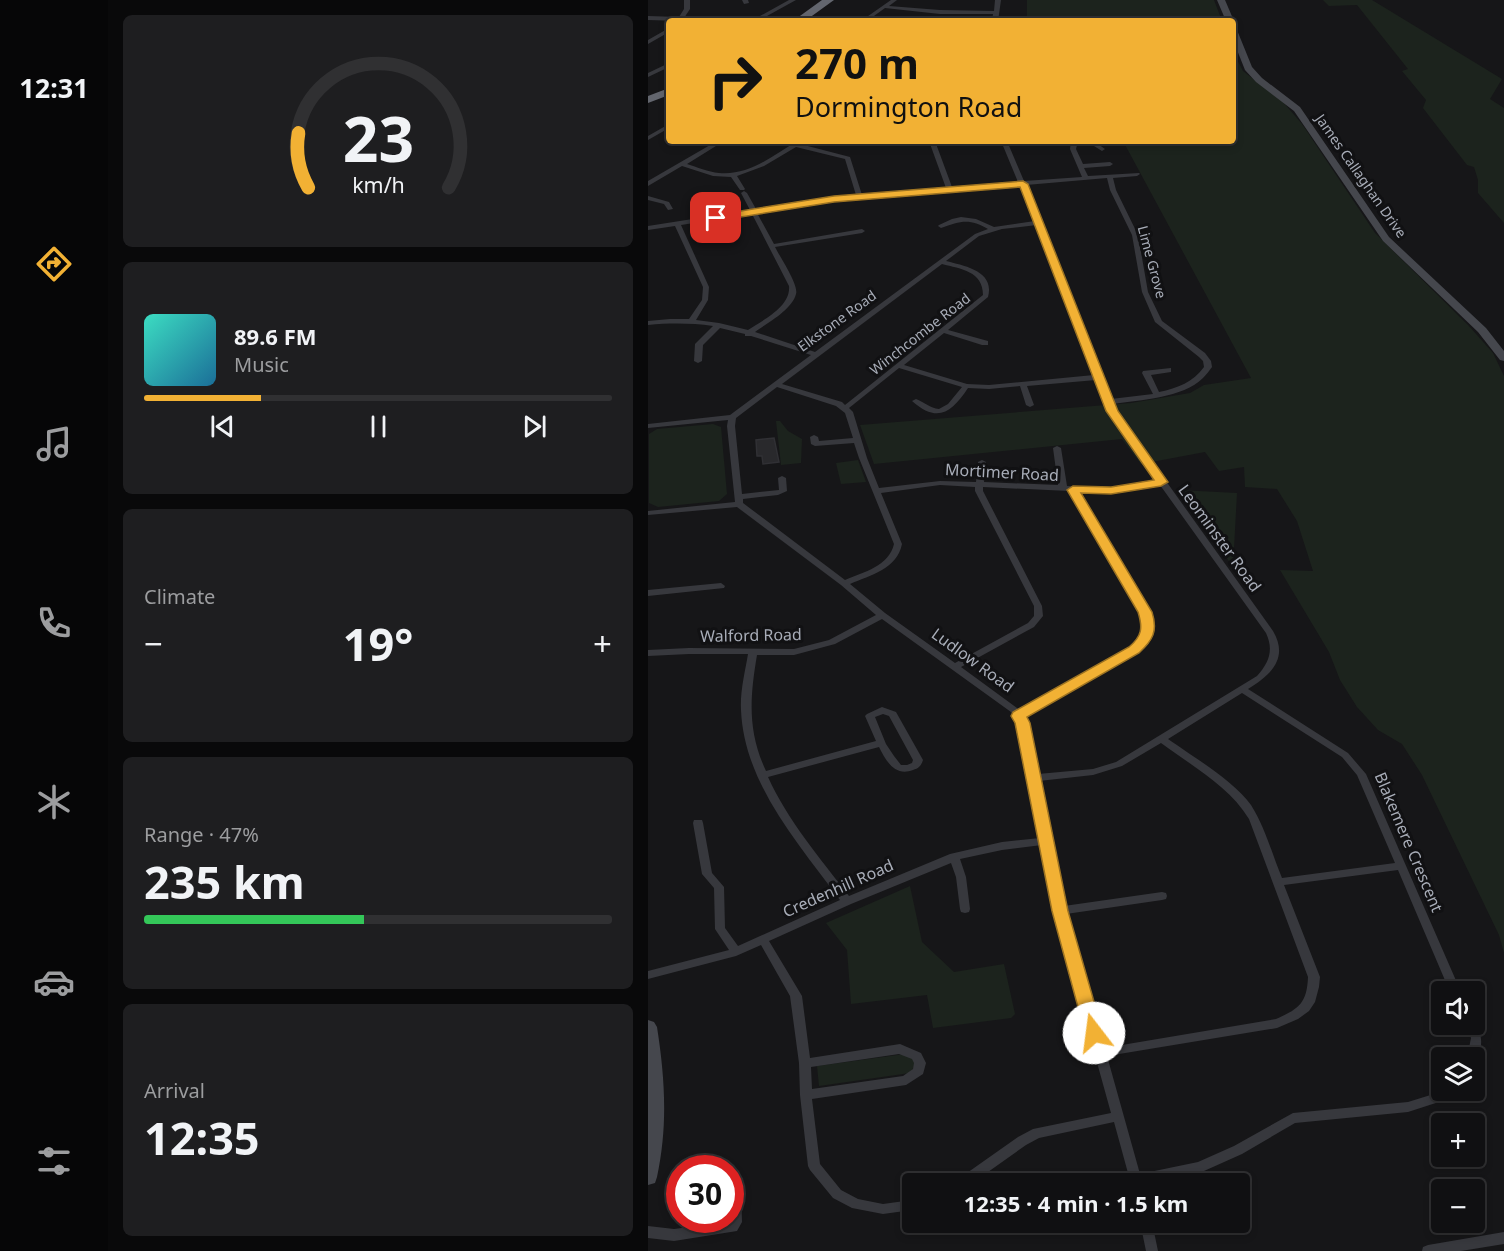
<!DOCTYPE html>
<html lang="en">
<head>
<meta charset="utf-8">
<style>
  body { margin:0; font-family:"Noto Sans",sans-serif; background:#1e1e20; color:#f1f3f6; height:100vh; display:flex; flex-direction:column; font-size:22px; white-space:nowrap }
  * { box-sizing:border-box; margin:0 }
  p { font-size:20px; color:#9c9d9f }
  .icon { flex:none; width:33px; height:33px; fill:none; stroke:currentColor; stroke-width:2; stroke-linecap:round; stroke-linejoin:round }
  .map { position:relative; flex:1; overflow:hidden }
  .sheet { display:flex; flex-direction:column; gap:15px; padding:15px; background:#09090a; width:540px }
  .sheet>* { flex:none }
  .guide { position:absolute; left:18px; top:18px; width:570px; height:126px; border-radius:6px; box-shadow:0 3px 9px #0003,0 0 0 2px #303032; background:#f2b134; color:#111; overflow:hidden }
  .controls { position:absolute; left:783px; top:981px; display:grid; gap:12px }
  .controls a { display:grid; place-items:center; width:54px; height:54px; border-radius:6px; background:#101012; box-shadow:0 3px 9px #0003,0 0 0 2px #303032; font-size:30px }
  .speed { position:absolute; left:18px; top:1155px; display:flex; gap:12px; font-size:30px; font-weight:700; text-align:center }
  .speed>* { display:grid; place-content:center; width:78px; height:78px; border-radius:50%; background:#101012; box-shadow:0 3px 9px #0003,0 0 0 2px #303032; line-height:1 }
  .speed .limit { border:9px solid #d22; background:#fff; color:#111 }
  .pin { position:absolute; display:grid; place-items:center; width:51px; height:51px; color:#fff; margin:-26px; border-radius:12px; box-shadow:0 3px 9px #0006 }
  .me { position:absolute; width:66px; margin:-33px; rotate:345deg; stroke-linejoin:round; filter:drop-shadow(0 0 4px #0008) }
  .turn { display:flex; align-items:center; gap:21px; height:126px; padding:0 30px; font-size:27px }
  .turn .icon { width:78px; height:78px; stroke-width:2.5 }
  .turn b { display:block; font-size:42px; line-height:51px }
  .big { font-size:45px; font-weight:700; line-height:1.1 }
  .sheet .tile { flex:1; display:flex; flex-direction:column; justify-content:center; gap:9px; min-width:0; padding:0 21px; border-radius:9px; background:#1e1e20 }
  .sheet .dial { align-items:center; gap:0 }
  .dial svg { height:156px; overflow:visible; fill:none; stroke:#303032; stroke-width:7; stroke-linecap:round; text-anchor:middle }
  .dial text { fill:#f1f3f6; stroke:none }
  .song { display:flex; align-items:center; gap:18px }
  .cover { width:72px; height:72px; border-radius:9px; background:linear-gradient(135deg,hsl(170 70% 55%),hsl(200 70% 35%)) }
  .played { height:6px; border-radius:3px; background:linear-gradient(90deg,#f2b134 25%,#303032 25%) }
  .keys { display:flex; justify-content:space-around; direction:ltr }
  .heat { display:flex; justify-content:space-between; align-items:center; font-size:33px; direction:ltr }
  .charge { height:9px; border-radius:4px; background:linear-gradient(90deg,#34c759 47%,#303032 0) }
  .trip { position:absolute; left:254px; top:1173px; width:348px; height:60px; border-radius:6px; background:#101012; box-shadow:0 3px 9px #0003,0 0 0 2px #303032; font-weight:700; line-height:60px; text-align:center }
  main { display:flex; flex:1; min-height:0 }
  .menu { display:flex; flex-direction:column; width:108px; justify-content:space-around; align-items:center; background:#060607; color:#9c9d9f }
  .menu .icon { width:42px; height:42px }
  .menu .active { color:#f2b134 }
  .menu b { font-size:27px; color:#f1f3f6 }
  .map>svg:first-child { display:block }
</style>
</head>
<body>
<main>
<nav class="menu">
<b>12:31</b>
<svg class="icon active" aria-label="directions" viewBox="0 0 24 24"><path d="M12 3l9 9-9 9-9-9zM9 14v-3h6M13 9l2 2-2 2"/></svg>
<svg class="icon" aria-label="music" viewBox="0 0 24 24"><path d="M9 18V5l10-2v13"/><circle cx="6" cy="18" r="3"/><circle cx="16" cy="16" r="3"/></svg>
<svg class="icon" aria-label="phone" viewBox="0 0 24 24"><path d="M5 4h4l2 5-3 2q2 4 5 5l2-3 5 2v4C11 20 4 13 5 4z"/></svg>
<svg class="icon" aria-label="climate" viewBox="0 0 24 24"><path d="M12 3v18M4 7l16 10M4 17L20 7"/></svg>
<svg class="icon" aria-label="car" viewBox="0 0 24 24"><path d="M5 17H2v-5l4-1 3-4h7l3 4 3 1v5h-3M9 17h6M6 11h13"/><circle cx="7" cy="17" r="2"/><circle cx="17" cy="17" r="2"/></svg>
<svg class="icon" aria-label="filters" viewBox="0 0 24 24"><path d="M4 7h16M4 17h16"/><circle cx="9" cy="7" r="2"/><circle cx="15" cy="17" r="2"/></svg>
</nav>
<section class="sheet">
<div class="tile dial"><svg viewBox="0 0 100 80">
<path d="M14 69A42 42 0 1 1 86 69"/>
<path d="M14 69A42 42 0 0 1 9 41" stroke="#f2b134"/>
<text x="50" y="56" font-size="32" font-weight="700">23</text>
<text x="50" y="72" font-size="11">km/h</text>
</svg></div>
<div class="tile">
<div class="song"><i class="cover"></i><div><b>89.6 FM</b><p>Music</p></div></div>
<div class="played"></div>
<div class="keys"><svg class="icon" aria-label="previous" viewBox="0 0 24 24"><path d="M18 5L8 12l10 7zM5 5v14"/></svg><svg class="icon" aria-label="pause" viewBox="0 0 24 24"><path d="M8 5v14M16 5v14"/></svg><svg class="icon" aria-label="next" viewBox="0 0 24 24"><path d="M6 5l10 7-10 7zM19 5v14"/></svg></div>
</div>
<div class="tile"><p>Climate</p>
<div class="heat"><a>−</a><b class="big">19°</b><a>+</a></div>
</div>
<div class="tile"><p>Range · 47%</p><b class="big">235 km</b><div class="charge"></div></div>
<div class="tile"><p>Arrival</p><b class="big">12:35</b></div>
</section>
<div class="map">
<svg width="856" height="1251" viewBox="0 0 856 1251">
  <rect width="100%" height="100%" fill="#161618"/>
  <path fill="#1c231d" d="M379 0H566L574 21H379Z
    M675 0H724L854 79 842 99 856 108V223L830 193V180L826 167 819 165 775 108 778 100 754 71 760 69 709 5 681 6Z
    M585 52 595 71 635 102 654 124 727 233 820 325 845 353 856 376V953L851 935 774 775 754 744 730 730 709 707 692 680 681 652 632 570 665 571 649 521 629 489 597 487 596 467 571 471 557 452 493 464 474 439 226 464 212 425 483 403 542 393 556 385 603 378 475 141H585Z
    M128 421H132L140 431 154 439 153 463 133 465Z
    M65 424 73 427 79 494 71 501 10 507 1 503V434L9 429Z
    M210 460 218 482 193 484 188 463Z
    M531 490 589 493 585 567Z
    M262 886 274 942 306 972 356 964 367 1014 363 1018 285 1028 279 995 203 1004 199 950 178 923Z
    M257 1054 265 1059 268 1064 262 1073 171 1086 169 1066Z"/>
  <path fill="#29292c" stroke="#303034" stroke-width="1.5" d="M126 438 131 462 115 464 114 456H109L108 440Z"/>
  <g fill="none" stroke-linecap="round" stroke-linejoin="round">
    <path fill="#37383d" fill-rule="evenodd" d="M36 0H42V9L34 21 0 20V16L31 17 36 9Z
      M94 0H100L101 3 96 4Z
      M141 0H148L110 21H103Z
      M243 0H249L241 6 292 10 346 11 347 0H353L350 21H344L345 14H292L237 8 219 21H213Z
      M21 28V32L0 44V40Z
      M21 63V67L0 77V73Z
      M21 124V128L0 140V136Z
      M69 141H76L39 164C49 167 60 172 71 173 100 176 125 156 149 141H156L152 144 202 157 214 195 298 188 281 141H287L304 187 370 182 353 141H359L376 181 434 177 422 149 423 141 447 142 457 149 454 151 446 146 429 145 428 149 435 164 462 162 465 164 462 166 436 168 440 176 491 173 492 174 489 176 465 178 468 190 490 235 500 292 514 321 557 353 563 361 564 367C561 371 558 375 555 378 535 398 492 400 465 404L468 411 625 631C641 658 623 675 600 689L700 753 718 774 813 992H802L750 870 636 885 672 977 671 987 667 1002 661 1011 650 1019 629 1028 459 1056 492 1174 550 1162 586 1146 645 1113 760 1102 789 1093 794 1089V1090H806L797 1100 760 1112 647 1123 594 1154 556 1171 497 1184H483L466 1122 391 1138 378 1145 323 1184H307L309 1180 370 1137 385 1129 463 1113 407 911 394 845 354 850 312 859 318 877 322 909 321 912 317 913 313 912 312 909 308 877 303 863 203 904 121 941 154 996 162 1058 252 1044 273 1053 278 1063 275 1074 258 1085 164 1099 172 1164 193 1190 210 1199 235 1204 264 1200V1210L235 1214 204 1208 185 1198 162 1170 160 1166 152 1095 151 1063 142 996 113 945 88 956 0 979V971L81 950 67 929 66 888 54 874 45 823 46 820H54L55 823 64 873 76 887 77 928 90 946 192 900C150 843 96 783 93 710 92 691 97 672 100 654H41L0 656V650L41 648 146 649 181 640 228 615 193 585 89 507 0 515V511L87 502 79 426 80 420 0 428V424L82 415 163 355 103 336H97V334L72 328 55 345 54 361 50 363 46 361 47 344 65 326C43 323 22 323 0 325V321L22 319H41L54 300 55 287 27 226 0 230V226L102 210 93 193 96 191 99 193 108 209 186 197 208 195 197 159 148 147 116 166 89 176 97 189 96 190H92L83 177 65 176 34 166 0 186V181ZM459 178 462 190 484 235 494 292 507 322 551 357 555 361 556 367C545 382 530 388 511 392L503 375 523 372V368L495 371 494 373 505 394 463 399 378 185ZM372 186 387 221 346 227 328 219 313 217 304 219 291 225 290 226 293 228C312 221 322 218 340 229L327 234 167 352 107 332C119 323 144 310 148 294 151 285 132 257 127 247L214 233 217 231 214 229 126 244 109 213 186 201ZM104 214 141 286C143 307 115 320 100 330L71 323 48 320 60 300 61 287 33 225ZM389 225 446 375 341 385 319 384 256 365 296 333 334 345H340V341L300 330 340 297C347 271 317 266 298 261L331 236 354 229ZM294 264C313 269 335 271 335 295L197 405 194 402 134 384ZM251 368 314 387 300 404 291 409C282 408 276 402 268 399L264 401C290 424 304 412 320 388L341 389 372 386 378 405 382 407 386 405 379 386 448 380 460 411 509 480 463 488 419 486 413 448 409 446 405 448 410 485 336 482 338 462 334 460 330 462 328 482 292 481 231 488 219 458 205 412 201 408ZM129 387 188 406 197 413 205 438 171 441 170 437 166 435 162 437 163 444 167 446 206 443 211 458 246 544C241 566 216 572 197 580L95 503V499L130 495 139 491 138 478 134 476 130 478 131 490 94 494 87 426 88 418ZM292 485 327 487V491L386 606V616L380 623 307 663 237 613 202 584C223 575 249 569 254 544L233 493ZM512 485 618 633C626 650 621 663 609 676L468 762 445 769 390 774 380 723 376 717 489 652C502 640 506 629 501 612L430 491 463 492ZM335 487 421 491 493 612C496 628 495 637 483 648L372 711 369 708 313 667 386 627 395 616 394 606 335 491ZM234 619 363 712 370 723 392 838 354 842 302 854 201 896C172 858 140 821 120 777L231 747C238 761 247 777 265 770 271 768 273 766 275 760L248 712 234 707 219 714 217 716 228 741 118 771C99 730 102 697 109 655H146L187 644ZM594 693 694 757 709 775 747 863 634 878C624 854 617 827 603 805 586 781 544 756 520 739ZM235 714 241 716 265 760 264 763 259 765H253L246 756 238 744 227 717ZM513 743C544 766 581 786 601 819L660 977C659 1003 651 1009 628 1019L456 1048 418 914 514 900 518 899 519 896 518 893 514 892 416 906 391 781 445 775 474 766ZM251 1054 264 1059 266 1063 265 1069 255 1076 164 1089 163 1067Z
      M0 196 21 202 25 209 20 210 16 204 0 200Z
      M73 583 77 586 76 588 0 596V590Z
      M826 1021C835 1034 835 1046 829 1061L826 1062V1058H819L823 1038 817 1024H826Z
      M87 1186 91 1187 93 1191 94 1222 89 1231 26 1241 0 1238V1226L26 1229 80 1222 82 1220V1187Z
      M492 1222H504L510 1251H498Z
      M856 1232V1244L813 1251H774L775 1247 780 1245Z"/>
    <path fill="#45474d" fill-rule="evenodd" d="M569 0H577L586 21 585 22 578 21Z
      M585 28 589 30 604 67 614 78 652 107 741 237 838 328 856 351V361L852 360 830 332 735 241 646 111 608 82 597 70 585 40Z
      M0 1020 6 1022 9 1027C17 1078 20 1126 9 1177L7 1183 0 1185Z"/>
    <path fill="#63666e" fill-rule="evenodd" d="M174 0H186L157 21H145Z
      M21 88V95L0 103V96Z"/>
  </g>
  <path fill="#f2b134" stroke="#9d7322" stroke-width="1.5" d="M375 181 380 184 470 411 520 482 513 486 463 494 433 493 504 612C510 631 505 640 491 653L379 717 382 723 420 911 455 1033 452 1038 446 1040 440 1038 437 1033 404 911 367 723 363 716 365 712 481 647C494 636 495 628 490 612L419 490 425 486 463 487 506 480 458 411 372 187 186 202 68 221 63 218 68 215 186 196Z"/>
  <g text-anchor="middle" stroke-width="6" stroke-linejoin="round" paint-order="stroke">
    <g font-size="14" fill="#a8adb8" stroke="#111113">
      <text transform="translate(713 176) rotate(55)" y="5">James Callaghan Drive</text>
      <text transform="translate(504 262) rotate(75)" y="5">Lime Grove</text>
      <text transform="translate(189 321) rotate(-36)" y="5">Elkstone Road</text>
      <text transform="translate(272 334) rotate(-38)" y="5">Winchcombe Road</text>
    </g>
    <g font-size="16" fill="#a8adb8" stroke="#111113">
      <text transform="translate(354 472) rotate(3)" y="6">Mortimer Road</text>
      <text transform="translate(572 538) rotate(54)" y="6">Leominster Road</text>
      <text transform="translate(103 635) rotate(-1)" y="6">Walford Road</text>
      <text transform="translate(325 660) rotate(36)" y="6">Ludlow Road</text>
      <text transform="translate(761 842) rotate(67)" y="6">Blakemere Crescent</text>
      <text transform="translate(190 888) rotate(-24)" y="6">Credenhill Road</text>
    </g>
  </g>
</svg>
<div class="controls">
<a><svg class="icon" aria-label="sound" viewBox="0 0 24 24"><path d="M4 9h4l5-4v14l-5-4H4zM17 9q2 3 0 6"/></svg></a>
<a><svg class="icon" aria-label="layers" viewBox="0 0 24 24"><path d="M12 4l9 5-9 5-9-5zM3 14l9 5 9-5"/></svg></a>
<a>+</a>
<a>−</a>
</div>
<div class="speed"><div class="limit">30</div></div>
<div class="pin" style="left:68px;top:218px;background:#d93025"><svg class="icon" aria-label="arrive" viewBox="0 0 24 24"><path d="M6 21V4h12l-3 4 3 4H6"/></svg></div>
<svg class="me" style="left:446px;top:1033px" viewBox="-20 -20 40 40"><circle r="19" fill="#fff"/><path d="M0-13L10 11 0 6-10 11z" fill="#f2b134"/></svg>
<div class="trip">12:35 · 4 min · 1.5 km</div>
<div class="guide">
<div class="turn"><svg class="icon" aria-label="right" viewBox="0 0 24 24"><path d="M7 20v-9h11M14 6l5 5-5 5"/></svg><div><b>270 m</b>Dormington Road</div></div>
</div>
</div>
</main>
</body>
</html>
